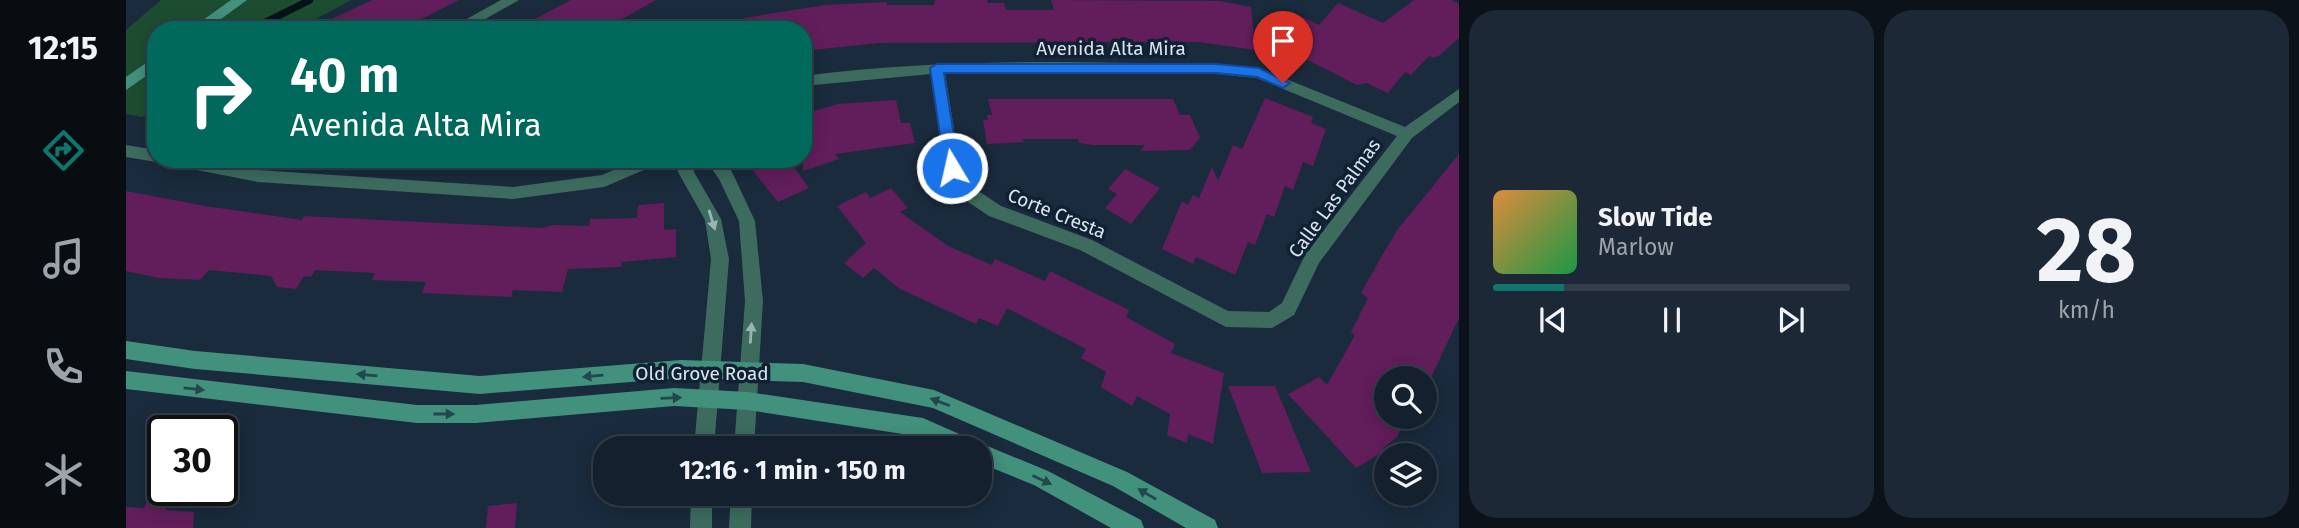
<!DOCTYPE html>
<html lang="en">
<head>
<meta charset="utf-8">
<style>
  body { margin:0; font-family:"Fira Sans",sans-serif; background:#1d2836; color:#f1f3f6; height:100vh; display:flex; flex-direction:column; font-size:26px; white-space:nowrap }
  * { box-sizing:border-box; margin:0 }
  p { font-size:23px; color:#9da3aa }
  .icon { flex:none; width:38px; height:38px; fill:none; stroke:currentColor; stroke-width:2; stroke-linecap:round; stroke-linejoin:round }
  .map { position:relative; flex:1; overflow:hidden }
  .drawer { display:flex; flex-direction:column; gap:10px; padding:10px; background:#0b1219; width:840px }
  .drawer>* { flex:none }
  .banner { position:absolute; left:21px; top:21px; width:665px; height:147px; border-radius:28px; box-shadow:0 4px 18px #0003,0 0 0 2px #333e4a; background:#00695c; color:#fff; overflow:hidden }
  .buttons { position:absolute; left:1248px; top:366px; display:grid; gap:14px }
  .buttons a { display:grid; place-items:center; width:63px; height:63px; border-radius:50%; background:#14202e; box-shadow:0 4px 18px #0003,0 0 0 2px #333e4a; font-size:35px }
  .speed { position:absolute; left:21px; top:415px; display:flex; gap:14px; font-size:35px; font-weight:700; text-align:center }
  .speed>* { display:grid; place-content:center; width:91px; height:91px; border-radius:50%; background:#14202e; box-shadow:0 4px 18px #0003,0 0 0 2px #333e4a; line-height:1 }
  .speed .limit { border:4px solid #111; border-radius:10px; background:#fff; color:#111 }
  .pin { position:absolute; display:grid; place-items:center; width:60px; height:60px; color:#fff; margin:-72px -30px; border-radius:50% 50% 50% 0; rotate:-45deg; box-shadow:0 0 7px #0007 }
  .pin .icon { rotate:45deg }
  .me { position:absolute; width:77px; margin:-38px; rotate:351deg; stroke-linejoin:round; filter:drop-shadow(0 0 5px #0008) }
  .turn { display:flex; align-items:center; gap:24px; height:147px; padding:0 28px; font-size:32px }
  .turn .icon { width:91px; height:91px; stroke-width:2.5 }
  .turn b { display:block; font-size:49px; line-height:60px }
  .drawer .widget { flex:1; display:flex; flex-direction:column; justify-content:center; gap:10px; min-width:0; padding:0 24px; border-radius:28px; background:#1d2836 }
  .drawer .dial { align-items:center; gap:0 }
  .dial b { font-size:91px; line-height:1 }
  .song { display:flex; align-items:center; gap:21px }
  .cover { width:84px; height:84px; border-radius:10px; background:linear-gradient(135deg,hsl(30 70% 55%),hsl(140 70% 35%)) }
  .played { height:7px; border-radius:4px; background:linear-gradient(90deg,#0f766e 20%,#333e4a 20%) }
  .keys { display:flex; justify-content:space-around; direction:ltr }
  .drawer .tiles { flex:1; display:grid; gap:10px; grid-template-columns:repeat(2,1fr) }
  .trip { position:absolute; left:467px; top:436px; width:399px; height:70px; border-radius:28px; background:#14202e; box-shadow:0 4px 18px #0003,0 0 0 2px #333e4a; font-weight:700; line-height:70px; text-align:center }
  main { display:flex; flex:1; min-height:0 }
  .tabs { display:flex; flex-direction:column; width:126px; justify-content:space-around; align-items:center; background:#080d12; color:#9da3aa }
  .tabs .icon { width:49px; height:49px }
  .tabs .current { color:#0f766e }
  .tabs b { font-size:32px; color:#f1f3f6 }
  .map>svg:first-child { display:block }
</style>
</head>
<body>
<main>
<nav class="tabs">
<b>12:15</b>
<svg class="icon current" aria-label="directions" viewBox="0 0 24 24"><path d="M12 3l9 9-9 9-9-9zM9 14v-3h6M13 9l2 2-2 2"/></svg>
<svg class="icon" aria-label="music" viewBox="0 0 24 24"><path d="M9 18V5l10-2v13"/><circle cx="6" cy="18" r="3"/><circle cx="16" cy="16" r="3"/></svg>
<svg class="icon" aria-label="phone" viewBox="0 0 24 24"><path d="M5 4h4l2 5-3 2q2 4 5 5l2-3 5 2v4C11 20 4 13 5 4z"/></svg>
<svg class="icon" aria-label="climate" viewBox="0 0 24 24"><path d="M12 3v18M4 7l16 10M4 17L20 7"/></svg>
</nav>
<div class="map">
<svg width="1333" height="528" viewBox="0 0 1333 528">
  <rect width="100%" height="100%" fill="#1a2b3d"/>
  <path fill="#1d4d30" d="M35 0H225L170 30H30V109L16 117 0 114V30Z"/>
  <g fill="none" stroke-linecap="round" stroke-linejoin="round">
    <path stroke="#031317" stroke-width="7" d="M140 22 184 0"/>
  </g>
  <path fill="#611e5a" d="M246 0H333L276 29 272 25 264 30H182Z
    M445 0H530L476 30H388Z
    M809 0H861L862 3H878L880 10H928L925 0 1094 1 1125 7 1129 50 1073 42H1009L753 43 677 51V30H619L618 18 699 5 761 2V5H808Z
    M1288 0H1326L1333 4V38L1314 55 1308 58 1303 56 1285 75 1279 72 1262 93 1241 83 1231 85 1170 54 1167 58 1135 43 1164 11 1193 25 1212 3 1257 23Z
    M1139 98 1187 117 1185 123 1200 129 1187 166 1177 162 1167 190 1159 186 1148 217 1141 214 1129 245 1122 242 1109 275 1070 257 1067 264 1036 249 1056 201 1062 205 1067 195 1073 198 1086 167 1092 181 1107 145 1116 149Z
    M862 99H1047L1054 115H1064L1074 138 1064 150 1014 151 1019 145H968L953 143 952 139H897L898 142 861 144 857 120H862L861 115H866Z
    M770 100 775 123H784L789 143 709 154 713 159 677 171V115L711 104Z
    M1333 154V318L1301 386 1298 378H1260V416H1281L1271 437 1257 448 1260 450 1230 468 1162 394 1193 377 1201 385 1229 335 1225 332 1242 298 1235 293 1254 259 1272 229Z
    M641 159H662L683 188 652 202 624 167Z
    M999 169 1034 188 1005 224 979 208 991 194 982 189Z
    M765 188 782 208 774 212 822 246 866 265 869 259 919 281 924 271 1003 310 1000 317 1049 344 1045 353 1098 373 1087 444 1062 434 1061 443 1041 435 1044 414 1011 396 1006 406 975 387 980 372 955 358 960 349 881 308 872 326 853 318 850 324 774 289 748 268 737 278 718 263 740 243 711 206 740 192 744 198Z
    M0 191 79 206 176 220 178 216 416 228 427 225 463 226 464 219 511 218 512 205 538 203V230L550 229V257L496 262 495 267 442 269 436 292 387 290 385 297 296 293 300 282 246 280 249 273 189 270 185 277 178 276 170 289 151 287 145 276 83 270 74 280 33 278 0 271Z
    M1102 386H1149L1185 472 1136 473Z
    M21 502 43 504 40 510 68 512 67 528H0V507L18 508Z
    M391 503 389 528H360L362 506Z"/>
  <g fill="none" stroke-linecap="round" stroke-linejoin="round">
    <path fill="#3d6c5f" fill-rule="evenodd" d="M375 0H393L340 30H321Z
      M935 62 1090 64 1133 68 1279 127 1333 89V102L1286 138 1193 263 1168 315 1146 328 1100 327 954 250 863 216 836 198 818 168 805 74 677 86V76C763 65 848 62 935 62ZM883 72 1090 74 1131 78 1271 136 1180 253 1156 303 1143 312 1102 311 966 240 875 206 848 188 834 167 819 73Z
      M0 145 30 150V159H36L30 162 0 157Z
      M37 159H77L132 170 387 187 476 175 512 159H536L534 163 478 187 387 199 132 182 45 165Z
      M551 159H567L568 172 595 219 603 259 588 448H568L585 259 579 220 552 172Z
      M579 159H596L606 172 629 221 637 301 628 448H608L619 301 613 221 593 179Z
      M565 494H586V528H564Z
      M605 494H626L625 528H603Z"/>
    <path fill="#42917d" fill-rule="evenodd" d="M105 0H121L80 30H63Z
      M30 56V69L0 90V77Z
      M0 341 69 351 354 376 555 360 677 364 808 390 1001 472 1089 520 1092 528H1060L987 486 807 408 677 382 555 378 354 394 69 369 0 359Z
      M0 371 291 405H350L548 388 622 392 797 418 849 441 851 444 854 443 922 471 1015 520 1018 528H985L908 485 854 463V448H819L796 437 622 410 548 406 350 423H291L0 389Z"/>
  </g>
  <defs><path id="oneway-solid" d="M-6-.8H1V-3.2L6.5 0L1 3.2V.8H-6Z" transform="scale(1.75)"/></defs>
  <g fill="#9bb4b6">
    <use href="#oneway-solid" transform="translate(586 220) rotate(73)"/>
    <use href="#oneway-solid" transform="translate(625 333) rotate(-86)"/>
  </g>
  <g fill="#22484d">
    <use href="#oneway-solid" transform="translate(241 375) rotate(-175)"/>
    <use href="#oneway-solid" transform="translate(467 376) rotate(175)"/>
    <use href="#oneway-solid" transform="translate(68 389) rotate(6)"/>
    <use href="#oneway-solid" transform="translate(545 398) rotate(-2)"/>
    <use href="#oneway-solid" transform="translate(814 402) rotate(-159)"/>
    <use href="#oneway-solid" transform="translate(318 414)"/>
    <use href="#oneway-solid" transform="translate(916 480) rotate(25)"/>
    <use href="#oneway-solid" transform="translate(1021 494) rotate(-150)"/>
  </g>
  <path fill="#1a73e8" stroke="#114b97" stroke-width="2" d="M811 64H1090L1133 68 1164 83 1157 88 1131 77 1090 73H818L833 168 826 174 819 168 804 68Z"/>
  <g text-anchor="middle" stroke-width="7" stroke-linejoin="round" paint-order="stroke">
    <g font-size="19" fill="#d9e4f0" stroke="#102133">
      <text x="985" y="55">Avenida Alta Mira</text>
      <text transform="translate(1208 198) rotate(-54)" y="7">Calle Las Palmas</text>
      <text transform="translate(931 213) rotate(22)" y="7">Corte Cresta</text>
      <text x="576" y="380">Old Grove Road</text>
    </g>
  </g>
</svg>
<div class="buttons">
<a><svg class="icon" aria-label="search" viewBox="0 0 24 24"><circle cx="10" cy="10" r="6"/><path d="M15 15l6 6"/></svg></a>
<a><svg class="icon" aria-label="layers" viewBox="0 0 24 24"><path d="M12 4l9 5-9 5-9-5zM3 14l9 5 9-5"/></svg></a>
</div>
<div class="speed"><div class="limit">30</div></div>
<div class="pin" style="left:1157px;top:83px;background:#d93025"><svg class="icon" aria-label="arrive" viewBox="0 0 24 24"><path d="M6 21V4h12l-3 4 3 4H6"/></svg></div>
<svg class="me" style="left:826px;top:168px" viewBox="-20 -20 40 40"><circle r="17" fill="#1a73e8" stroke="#fff" stroke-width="3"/><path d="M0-11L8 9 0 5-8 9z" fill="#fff"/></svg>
<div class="trip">12:16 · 1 min · 150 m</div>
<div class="banner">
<div class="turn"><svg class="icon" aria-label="right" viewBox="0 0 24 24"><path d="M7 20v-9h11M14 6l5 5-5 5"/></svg><div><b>40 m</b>Avenida Alta Mira</div></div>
</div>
</div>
<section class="drawer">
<div class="tiles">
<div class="widget">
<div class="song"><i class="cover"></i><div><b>Slow Tide</b><p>Marlow</p></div></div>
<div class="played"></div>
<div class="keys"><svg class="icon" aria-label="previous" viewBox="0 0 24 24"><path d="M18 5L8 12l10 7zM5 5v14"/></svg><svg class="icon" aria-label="pause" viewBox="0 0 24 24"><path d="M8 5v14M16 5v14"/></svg><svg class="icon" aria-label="next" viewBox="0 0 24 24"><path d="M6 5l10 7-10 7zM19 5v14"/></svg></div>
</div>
<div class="widget dial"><b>28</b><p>km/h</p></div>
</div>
</section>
</main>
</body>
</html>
